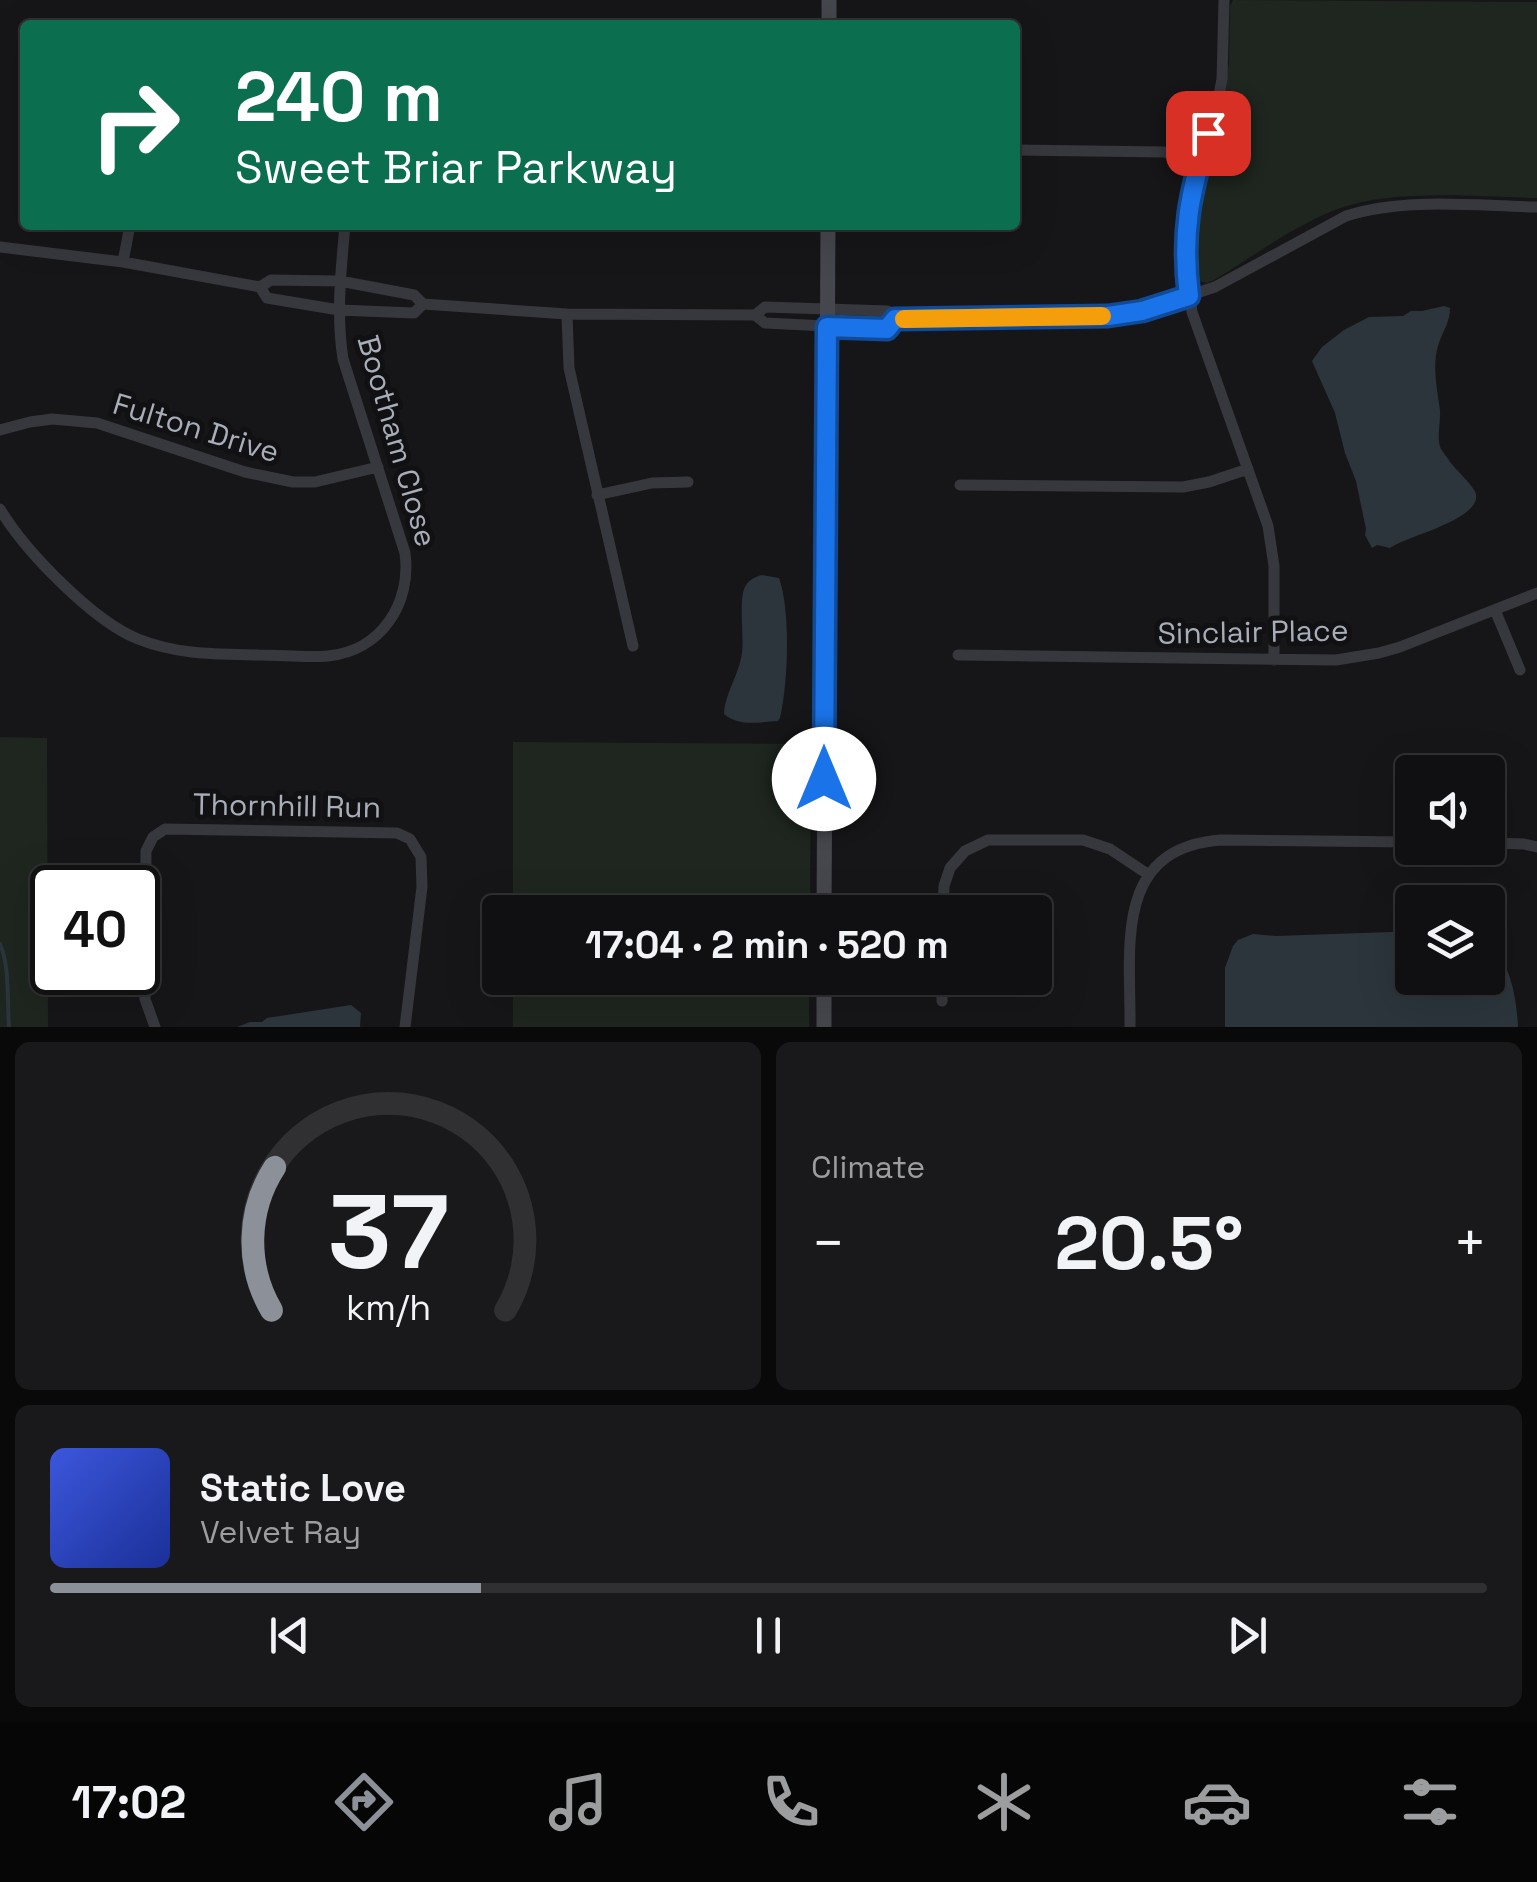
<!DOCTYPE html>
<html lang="en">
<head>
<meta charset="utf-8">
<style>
  body { margin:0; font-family:"Space Grotesk",sans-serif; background:#19191b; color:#f1f3f6; height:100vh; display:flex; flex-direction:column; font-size:38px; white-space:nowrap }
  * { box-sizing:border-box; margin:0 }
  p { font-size:32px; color:#9c9d9f }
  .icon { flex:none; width:55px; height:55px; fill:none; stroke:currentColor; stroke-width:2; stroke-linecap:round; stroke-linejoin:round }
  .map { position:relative; height:1027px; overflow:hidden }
  .details { display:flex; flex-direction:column; gap:15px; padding:15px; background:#09090a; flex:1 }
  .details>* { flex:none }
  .banner { position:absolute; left:20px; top:20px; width:1000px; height:210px; border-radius:10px; box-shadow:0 10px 40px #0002,0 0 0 2px #303032; background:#0b6e4f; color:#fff; overflow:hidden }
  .tools { position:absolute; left:1395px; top:755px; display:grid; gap:20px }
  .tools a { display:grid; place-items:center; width:110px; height:110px; border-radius:10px; background:#101012; box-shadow:0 10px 40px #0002,0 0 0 2px #303032; font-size:50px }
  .speed { position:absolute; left:30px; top:865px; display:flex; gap:20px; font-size:50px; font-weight:700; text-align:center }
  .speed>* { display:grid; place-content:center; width:130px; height:130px; border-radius:50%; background:#101012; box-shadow:0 10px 40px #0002,0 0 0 2px #303032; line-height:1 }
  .speed .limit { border:5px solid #111; border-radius:15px; background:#fff; color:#111 }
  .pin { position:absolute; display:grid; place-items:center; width:85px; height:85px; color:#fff; margin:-42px; border-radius:20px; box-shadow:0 5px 15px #0006 }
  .me { position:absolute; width:110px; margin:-55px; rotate:0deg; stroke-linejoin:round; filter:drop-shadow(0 0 8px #0008) }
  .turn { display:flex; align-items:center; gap:35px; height:210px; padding:0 50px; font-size:45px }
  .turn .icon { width:130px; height:130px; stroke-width:2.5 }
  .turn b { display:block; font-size:70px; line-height:85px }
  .big { font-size:75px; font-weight:700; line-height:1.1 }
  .details .widget { flex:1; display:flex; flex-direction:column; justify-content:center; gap:15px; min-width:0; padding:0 35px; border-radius:15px; background:#19191b }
  .details .dial { align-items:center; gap:0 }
  .dial svg { height:260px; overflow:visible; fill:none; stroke:#303032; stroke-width:7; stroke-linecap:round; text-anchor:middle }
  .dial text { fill:#f1f3f6; stroke:none }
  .song { display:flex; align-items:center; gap:30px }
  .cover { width:120px; height:120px; border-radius:15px; background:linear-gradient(135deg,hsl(230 70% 55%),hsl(230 70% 35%)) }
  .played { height:10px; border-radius:5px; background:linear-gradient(90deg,#8c9099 30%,#303032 30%) }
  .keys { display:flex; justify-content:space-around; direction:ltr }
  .heat { display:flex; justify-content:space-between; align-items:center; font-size:55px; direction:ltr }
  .details .tiles { flex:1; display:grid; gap:15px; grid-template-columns:1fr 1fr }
  .widget:last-child { grid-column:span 2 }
  .trip { position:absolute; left:482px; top:895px; width:570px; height:100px; border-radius:10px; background:#101012; box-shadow:0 10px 40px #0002,0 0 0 2px #303032; font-weight:700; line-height:100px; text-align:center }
  .menu { display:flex; height:160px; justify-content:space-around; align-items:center; background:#060607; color:#9c9d9f }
  .menu .icon { width:70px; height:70px }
  .menu .current { color:#8c9099 }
  .menu b { font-size:45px; color:#f1f3f6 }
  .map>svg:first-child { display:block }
</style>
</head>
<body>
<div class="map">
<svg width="1537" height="1027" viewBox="0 0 1537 1027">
  <rect width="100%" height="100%" fill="#161618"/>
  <path fill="#1e261f" d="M1233 0 1537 2V198C1477 197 1392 188 1335 210 1292 227 1254 256 1214 280L1207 283 1196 280 1190 257 1198 191 1213 147 1229 63 1230 6Z
    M0 737 47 738 48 1027H0Z
    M513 742 811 744 810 912H513Z
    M513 978H809V1027H513Z"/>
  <path fill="#2c353c" d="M1444 306 1450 308C1450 323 1442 332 1438 346 1432 366 1437 389 1440 410 1441 421 1436 439 1441 449 1444 454 1448 458 1450 462 1456 470 1474 486 1476 494 1481 520 1406 536 1390 548L1377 545 1372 548 1365 535 1366 529 1356 481 1345 453 1335 413 1312 361 1322 347 1344 330 1369 317 1403 316 1411 311H1422Z
    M762 575 779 578C791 611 788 684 780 718L778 721C759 722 739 727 724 714 725 693 739 675 742 653 744 636 739 604 744 589 747 581 754 577 762 575Z
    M1392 932 1412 934V978H1488V946C1511 959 1517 1002 1518 1027H1225V968L1233 946 1238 940 1253 934 1276 936Z
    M351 1005 361 1013 360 1027H237L250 1022H262L267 1018Z"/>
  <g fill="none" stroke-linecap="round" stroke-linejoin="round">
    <path stroke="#2c353c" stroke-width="4" d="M0 944C10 967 7 1001 9 1027"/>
    <path stroke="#37383d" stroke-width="11" d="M1224 0 1222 79 1217 105 1189 204 1185 265 1192 312 1268 526 1274 566V660
      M1015 150 1164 152 1200 161
      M0 247 123 262 260 287 267 298 339 310 414 313 423 304
      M123 262 130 225
      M260 287 271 280 340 281 414 295 423 304 567 314 755 315 765 307 888 311 895 319 1078 318 1142 311 1215 287 1346 216C1404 197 1476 206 1537 207
      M567 314 569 368 633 646
      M755 315 765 323 887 329 895 319
      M0 430 30 422 52 419 97 423 245 472 293 482H315L378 467
      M960 485 1183 487 1209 482 1248 469
      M597 495 652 483 688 482
      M0 509C25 551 93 621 138 639 178 655 217 654 259 655 282 655 305 658 328 656 381 651 412 603 405 553L343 359C336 314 341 270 345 225
      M1495 610 1520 670
      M958 655 1336 660 1379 653 1400 647 1537 593
      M1488 843 1524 844 1537 847
      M943 912 944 886 950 868 965 851 988 840H1083L1110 849 1149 875
      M942 1001V978
      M155 1027 145 999 146 851 153 837 165 829 397 833 410 839 421 857 422 887 405 1027
      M1130 1027C1131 949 1112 848 1221 840L1412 842"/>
    <path stroke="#45474d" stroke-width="15" d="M829 25V0
      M824 912 828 225
      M824 1027V978"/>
  </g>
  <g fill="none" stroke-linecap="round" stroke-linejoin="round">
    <g stroke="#114b97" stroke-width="25">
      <path id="route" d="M824 779 827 327 887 329 895 319 1108 316 1142 311 1189 296C1181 233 1190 193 1208 133"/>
    </g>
    <use href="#route" stroke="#1a73e8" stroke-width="18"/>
    <path stroke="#f59e0b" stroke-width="18" d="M904 319 1102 316"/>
  </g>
  <g text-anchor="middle" stroke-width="10" stroke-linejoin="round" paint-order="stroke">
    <g font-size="30" fill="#a8adb8" stroke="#111113">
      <text transform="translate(196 428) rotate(17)" y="10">Fulton Drive</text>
      <text transform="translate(397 441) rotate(74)" y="10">Bootham Close</text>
      <text transform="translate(1253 632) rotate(-1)" y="10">Sinclair Place</text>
      <text transform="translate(287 806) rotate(1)" y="10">Thornhill Run</text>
    </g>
  </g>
</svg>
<div class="tools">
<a><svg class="icon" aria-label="sound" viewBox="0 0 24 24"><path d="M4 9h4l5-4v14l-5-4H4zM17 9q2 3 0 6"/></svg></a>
<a><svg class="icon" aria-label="layers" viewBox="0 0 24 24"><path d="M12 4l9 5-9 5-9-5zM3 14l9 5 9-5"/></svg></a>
</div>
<div class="speed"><div class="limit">40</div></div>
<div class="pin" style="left:1208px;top:133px;background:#d93025"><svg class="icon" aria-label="arrive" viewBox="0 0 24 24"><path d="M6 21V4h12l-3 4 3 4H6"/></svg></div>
<svg class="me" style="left:824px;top:779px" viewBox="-20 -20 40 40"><circle r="19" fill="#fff"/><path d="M0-13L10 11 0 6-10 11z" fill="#1a73e8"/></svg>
<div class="trip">17:04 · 2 min · 520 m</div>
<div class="banner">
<div class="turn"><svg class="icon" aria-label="right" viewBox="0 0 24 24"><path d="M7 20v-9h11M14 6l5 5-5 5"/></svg><div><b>240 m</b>Sweet Briar Parkway</div></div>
</div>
</div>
<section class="details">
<div class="tiles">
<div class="widget dial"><svg viewBox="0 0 100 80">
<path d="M14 69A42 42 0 1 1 86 69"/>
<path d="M14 69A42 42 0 0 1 15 25" stroke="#8c9099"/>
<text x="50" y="56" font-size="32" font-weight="700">37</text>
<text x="50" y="72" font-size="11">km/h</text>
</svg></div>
<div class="widget"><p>Climate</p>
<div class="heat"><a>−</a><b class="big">20.5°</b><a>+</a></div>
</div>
<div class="widget">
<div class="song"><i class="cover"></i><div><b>Static Love</b><p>Velvet Ray</p></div></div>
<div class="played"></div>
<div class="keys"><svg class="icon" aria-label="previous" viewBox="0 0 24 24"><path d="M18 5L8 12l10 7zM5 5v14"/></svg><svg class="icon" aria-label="pause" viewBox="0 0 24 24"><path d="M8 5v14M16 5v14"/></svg><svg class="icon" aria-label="next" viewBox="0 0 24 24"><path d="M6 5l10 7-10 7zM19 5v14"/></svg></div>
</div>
</div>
</section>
<nav class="menu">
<b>17:02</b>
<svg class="icon current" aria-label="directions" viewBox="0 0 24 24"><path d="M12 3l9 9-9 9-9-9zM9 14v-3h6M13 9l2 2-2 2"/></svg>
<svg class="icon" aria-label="music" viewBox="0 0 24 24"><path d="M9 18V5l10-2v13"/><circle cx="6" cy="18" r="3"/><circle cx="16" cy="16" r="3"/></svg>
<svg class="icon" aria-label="phone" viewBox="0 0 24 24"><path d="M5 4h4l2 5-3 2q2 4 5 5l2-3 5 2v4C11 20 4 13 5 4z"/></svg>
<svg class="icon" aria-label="climate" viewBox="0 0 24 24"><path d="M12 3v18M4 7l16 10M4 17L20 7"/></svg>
<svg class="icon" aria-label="car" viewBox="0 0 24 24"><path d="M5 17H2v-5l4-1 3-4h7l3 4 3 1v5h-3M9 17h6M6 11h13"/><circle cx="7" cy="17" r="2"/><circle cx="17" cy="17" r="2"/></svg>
<svg class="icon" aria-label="filters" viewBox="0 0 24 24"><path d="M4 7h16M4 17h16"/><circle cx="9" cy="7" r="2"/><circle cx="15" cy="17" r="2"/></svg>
</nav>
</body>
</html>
